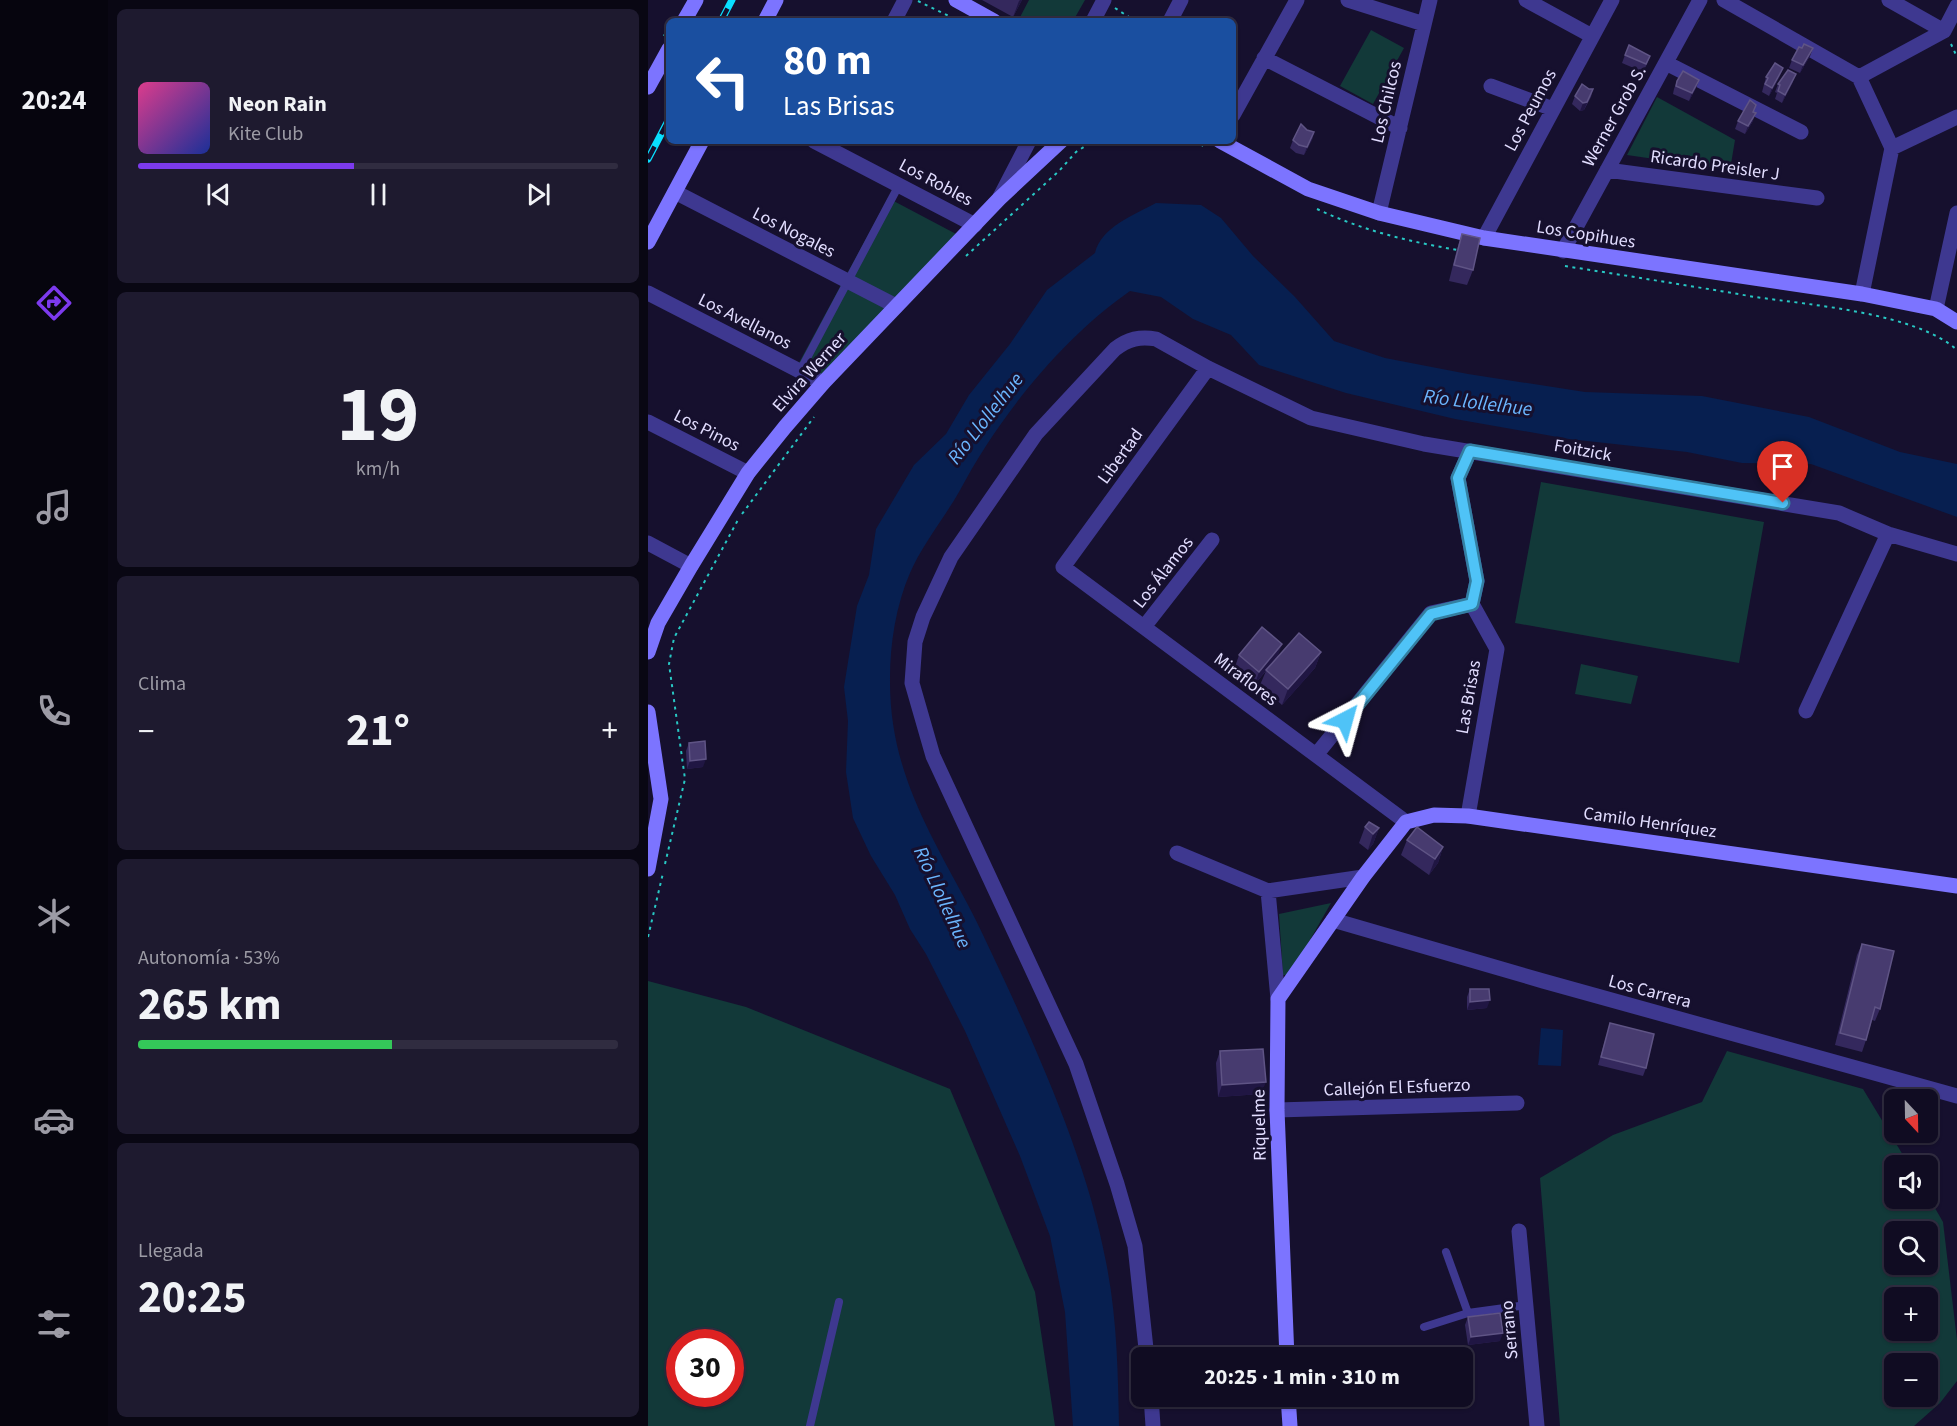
<!DOCTYPE html>
<html lang="es">
<head>
<meta charset="utf-8">
<style>
  body { margin:0; font-family:"Source Sans 3",sans-serif; background:#1e1a2f; color:#f1f3f6; height:100vh; display:flex; flex-direction:column; font-size:22px; white-space:nowrap }
  * { box-sizing:border-box; margin:0 }
  p { font-size:20px; color:#9c9ba5 }
  .icon { flex:none; width:33px; height:33px; fill:none; stroke:currentColor; stroke-width:2; stroke-linecap:round; stroke-linejoin:round }
  .map { position:relative; flex:1; overflow:hidden }
  .details { display:flex; flex-direction:column; gap:9px; padding:9px; background:#090713; width:540px }
  .details>* { flex:none }
  .guide { position:absolute; left:18px; top:18px; width:570px; height:126px; border-radius:9px; box-shadow:0 2px 4px #0004,0 0 0 2px #302c40; background:#1a4fa0; color:#fff; overflow:hidden }
  .needle { width:39px; rotate:158deg }
  .buttons { position:absolute; left:1236px; top:1089px; display:grid; gap:12px }
  .buttons a { display:grid; place-items:center; width:54px; height:54px; border-radius:9px; background:#100c22; box-shadow:0 2px 4px #0004,0 0 0 2px #302c40; font-size:30px }
  .speed { position:absolute; left:18px; top:1329px; display:flex; gap:12px; font-size:30px; font-weight:700; text-align:center }
  .speed>* { display:grid; place-content:center; width:78px; height:78px; border-radius:50%; background:#100c22; box-shadow:0 2px 4px #0004,0 0 0 2px #302c40; line-height:1 }
  .speed .limit { border:9px solid #d22; background:#fff; color:#111 }
  .pin { position:absolute; display:grid; place-items:center; width:51px; height:51px; color:#fff; margin:-62px -26px; border-radius:50% 50% 50% 0; rotate:-45deg; box-shadow:0 0 6px #0007 }
  .pin .icon { rotate:45deg }
  .me { position:absolute; width:66px; margin:-33px; rotate:39deg; stroke-linejoin:round; filter:drop-shadow(0 0 4px #0008) }
  .turn { display:flex; align-items:center; gap:21px; height:126px; padding:0 18px; font-size:27px }
  .turn .icon { width:78px; height:78px; stroke-width:2.5 }
  .turn b { display:block; font-size:42px; line-height:51px }
  .big { font-size:45px; font-weight:700; line-height:1.1 }
  .details .widget { flex:1; display:flex; flex-direction:column; justify-content:center; gap:9px; min-width:0; padding:0 21px; border-radius:9px; background:#1e1a2f }
  .details .dial { align-items:center; gap:0 }
  .dial b { font-size:78px; line-height:1 }
  .song { display:flex; align-items:center; gap:18px }
  .cover { width:72px; height:72px; border-radius:9px; background:linear-gradient(135deg,hsl(330 70% 55%),hsl(230 70% 35%)) }
  .played { height:6px; border-radius:3px; background:linear-gradient(90deg,#7c3aed 45%,#302c40 45%) }
  .keys { display:flex; justify-content:space-around; direction:ltr }
  .heat { display:flex; justify-content:space-between; align-items:center; font-size:33px; direction:ltr }
  .charge { height:9px; border-radius:4px; background:linear-gradient(90deg,#34c759 53%,#302c40 0) }
  .trip { position:absolute; left:483px; top:1347px; width:342px; height:60px; border-radius:9px; background:#100c22; box-shadow:0 2px 4px #0004,0 0 0 2px #302c40; font-weight:700; line-height:60px; text-align:center }
  main { display:flex; flex:1; min-height:0 }
  .menu { display:flex; flex-direction:column; width:108px; justify-content:space-around; align-items:center; background:#06050e; color:#9c9ba5 }
  .menu .icon { width:42px; height:42px }
  .menu .on { color:#7c3aed }
  .menu b { font-size:27px; color:#f1f3f6 }
  .map>svg:first-child { display:block }
</style>
</head>
<body>
<main>
<nav class="menu">
<b>20:24</b>
<svg class="icon on" aria-label="directions" viewBox="0 0 24 24"><path d="M12 3l9 9-9 9-9-9zM9 14v-3h6M13 9l2 2-2 2"/></svg>
<svg class="icon" aria-label="music" viewBox="0 0 24 24"><path d="M9 18V5l10-2v13"/><circle cx="6" cy="18" r="3"/><circle cx="16" cy="16" r="3"/></svg>
<svg class="icon" aria-label="phone" viewBox="0 0 24 24"><path d="M5 4h4l2 5-3 2q2 4 5 5l2-3 5 2v4C11 20 4 13 5 4z"/></svg>
<svg class="icon" aria-label="climate" viewBox="0 0 24 24"><path d="M12 3v18M4 7l16 10M4 17L20 7"/></svg>
<svg class="icon" aria-label="car" viewBox="0 0 24 24"><path d="M5 17H2v-5l4-1 3-4h7l3 4 3 1v5h-3M9 17h6M6 11h13"/><circle cx="7" cy="17" r="2"/><circle cx="17" cy="17" r="2"/></svg>
<svg class="icon" aria-label="filters" viewBox="0 0 24 24"><path d="M4 7h16M4 17h16"/><circle cx="9" cy="7" r="2"/><circle cx="15" cy="17" r="2"/></svg>
</nav>
<section class="details">
<div class="widget">
<div class="song"><i class="cover"></i><div><b>Neon Rain</b><p>Kite Club</p></div></div>
<div class="played"></div>
<div class="keys"><svg class="icon" aria-label="previous" viewBox="0 0 24 24"><path d="M18 5L8 12l10 7zM5 5v14"/></svg><svg class="icon" aria-label="pause" viewBox="0 0 24 24"><path d="M8 5v14M16 5v14"/></svg><svg class="icon" aria-label="next" viewBox="0 0 24 24"><path d="M6 5l10 7-10 7zM19 5v14"/></svg></div>
</div>
<div class="widget dial"><b>19</b><p>km/h</p></div>
<div class="widget"><p>Clima</p>
<div class="heat"><a>−</a><b class="big">21°</b><a>+</a></div>
</div>
<div class="widget"><p>Autonomía · 53%</p><b class="big">265 km</b><div class="charge"></div></div>
<div class="widget"><p>Llegada</p><b class="big">20:25</b></div>
</section>
<div class="map">
<svg width="1309" height="1426" viewBox="0 0 1309 1426">
  <rect width="100%" height="100%" fill="#16102e"/>
  <path fill="#123939" fill-rule="evenodd" d="M381 0H437L425 21H370Z
    M723 30 756 48 725 104 692 86Z
    M1009 97 1087 140 1082 170 979 155Z
    M240 198 310 235 169 384 146 372Z
    M893 482 1116 522 1091 663 867 623Z
    M933 664 990 676 983 704 927 694Z
    M683 903 642 975H635L631 914Z
    M0 981 98 1007 302 1089 387 1292 407 1426H0ZM32 1342H82V1394H32Z
    M1079 1051 1215 1089 1261 1165 1246 1166V1198H1280V1196L1295 1222 1309 1340V1381L1292 1403 1266 1426H912L892 1178 965 1135 1054 1102ZM1246 1232H1280V1264H1246ZM1246 1298H1280V1330H1246ZM1246 1364H1280V1396H1246Z"/>
  <path fill="#071f50" d="M508 203 553 205 573 218 605 256 647 297 686 341 737 358 820 374 937 392 1054 396 1161 417 1252 452 1309 464V517L1163 464 1094 463 1039 452 921 439 807 419 698 393 611 365 583 335 545 319 513 297 482 291C412 340 350 418 311 492 296 518 273 547 262 573 248 605 242 644 242 678 241 767 279 828 319 903 331 925 341 948 352 971 394 1061 440 1165 458 1262 469 1317 470 1371 471 1426H425L417 1312 402 1236 372 1156 317 1031 278 954 262 929 247 895 223 856 205 818 198 772 200 721 196 687 209 606 221 575 228 529 266 465 298 434 321 395 362 344 399 290 447 253C453 227 486 215 508 203Z
    M893 1028 915 1030 913 1066 890 1065Z"/>
  <g fill="none" stroke-linecap="round" stroke-linejoin="round">
    <path stroke="#28c8c4" stroke-width="2" stroke-dasharray="3 4.5" stroke-linecap="butt" d="M270 1 311 21
      M467 8 487 21
      M16 36 21 26
      M1303 44 1309 57
      M546 141 559 148
      M669 209C713 230 762 242 810 250
      M318 256 411 171 428 152 445 141
      M917 266C980 276 1044 286 1107 297 1163 305 1268 313 1309 350
      M94 514 166 417
      M17 864 37 779 21 664 26 638 91 518
      M0 937 15 873"/>
    <path stroke="#3e3890" stroke-width="8" d="M152 371 251 185
      M798 1252 820 1313
      M776 1327 820 1313 879 1305
      M162 1426 191 1302"/>
    <path stroke="#3e3890" stroke-width="15" d="M700 0 776 24
      M878 0 944 36
      M1076 0 1211 77 1244 148 1214 294
      M1241 0 1296 31
      M246 21 257 0
      M445 21 456 0
      M522 21 533 0
      M616 58 752 128
      M1018 63 1153 132
      M1211 77 1296 31 1309 6
      M843 86 905 109
      M585 115 649 0
      M166 141 327 225
      M1244 148 1309 117
      M959 170 1169 198
      M27 192 248 306
      M352 197 381 141
      M731 213 782 0
      M836 238 964 0
      M915 251 1052 0
      M0 293 175 383
      M1288 309 1309 213
      M560 368 415 567 758 822
      M0 422 100 473
      M0 543 43 566
      M496 627 564 540
      M1158 711 1240 534
      M668 755 783 613 824 604
      M820 816 849 649 824 604 829 581 810 478 822 451
      M529 853 620 891 715 877
      M620 891 630 999
      M685 920 895 981 1309 1096
      M629 1110 869 1103
      M871 1231 889 1426
      M499 1358 487 1246 469 1184 428 1064 285 756 264 683 267 642 275 617 303 557 388 434 467 349C480 339 492 336 508 339L560 368 663 418 776 444 1191 513 1240 534 1309 554
      M503 1396 505 1426"/>
    <path stroke="#7c74ff" stroke-width="15" d="M308 0 346 21
      M36 21 48 0
      M117 21 128 0
      M0 87 21 49
      M572 141 660 189 731 213 836 238 1214 294 1288 309 1309 322
      M0 242 54 141
      M0 652 10 623 43 566 100 473 137 427 175 383 351 199 413 141
      M0 712 13 799 0 869
      M639 1358 629 1110 630 999 715 877 758 822 786 815 820 816 1309 886
      M640 1396 642 1426"/>
    <g stroke="#09dfff" stroke-width="7">
      <path id="rail" d="M73 21 84 0
        M0 159 21 119"/>
    </g>
    <use href="#rail" stroke="#16102e" stroke-width="4.5" stroke-dasharray="14" stroke-linecap="butt"/>
  </g>
  <path fill="#34285d" d="M334 0H374L365 17Z
    M1154 48H1165L1162 56 1152 73 1141 68 1144 60Z
    M977 55 1002 56 999 64 995 72 974 63Z
    M1132 76 1121 96 1114 92 1118 77Z
    M1051 80 1048 88 1041 101 1025 94 1026 89 1029 81Z
    M1145 82 1134 103 1127 99 1129 93 1127 92 1130 84Z
    M941 89H945L943 97 936 110 932 111 924 104 927 96Z
    M1106 112 1105 121 1097 134 1087 129 1090 121Z
    M659 130 666 132 664 140 656 155 648 153 642 148 645 140Z
    M814 234 825 270 819 285 801 281 809 249Z
    M673 652 667 668 634 705 612 685 618 671 607 684 587 667 591 655 630 656Z
    M41 743 55 767 39 769 38 751Z
    M717 827 731 828 725 844 720 850 711 843Z
    M759 840 795 847 790 863 781 875 753 855Z
    M1214 944 1232 1009 1227 1021 1224 1020 1218 1040 1214 1052 1187 1045 1209 955Z
    M822 989 839 1008 819 1010V997Z
    M962 1023 998 1068 995 1076 950 1065Z
    M572 1051 613 1094 570 1097 568 1063Z
    M820 1317 852 1341 820 1345 817 1325Z"/>
  <path fill="#201643" d="M372 0H374L365 17 371 1Z
    M1165 48 1162 56 1152 73 1155 65Z
    M1135 68 1132 76 1121 96 1124 88Z
    M1148 74 1145 82 1134 103 1137 95Z
    M1051 80 1048 88 1041 101 1044 93Z
    M945 89 936 110 932 111 935 103Z
    M1108 113 1105 121 1097 134 1100 126Z
    M666 132 664 140 656 155 659 147Z
    M634 644 630 656 607 684 611 672Z
    M673 652 667 668 634 705 640 689Z
    M58 759 55 767 39 769 42 761Z
    M731 828 725 844 720 850 725 834Z
    M795 847 790 863 781 875 787 859Z
    M842 1000 839 1008 819 1010 822 1002Z
    M618 1082 613 1094 570 1097 574 1085Z
    M855 1333 852 1341 820 1345 823 1337Z"/>
  <path fill="#473b6f" stroke="#5f5485" stroke-width="1.5" d="M1156 44 1165 48 1155 65 1144 60 1151 47 1154 48Z
    M981 45 1002 56 998 64 977 55Z
    M1127 63 1135 68 1124 88 1117 84 1120 78 1118 77Z
    M1140 70 1148 74 1137 95 1130 91 1132 85 1130 84Z
    M1035 71 1051 80 1044 93 1028 86 1029 81Z
    M934 84 941 89H945L939 102 935 103 927 96Z
    M1102 100 1108 105 1105 112 1108 113 1100 126 1090 121Z
    M653 124 659 130 666 132 659 147 651 145 645 140Z
    M814 234 832 238 825 270 806 265Z
    M614 627 634 644 611 672 591 655Z
    M651 633 673 652 640 689 618 670Z
    M57 741 58 759 42 761 41 743Z
    M721 822 731 828 725 834 717 827Z
    M769 827 795 847 787 859 759 840Z
    M1214 944 1246 951 1232 1009 1227 1007 1218 1040 1192 1033Z
    M822 989H841L842 1000 822 1002Z
    M962 1023 1006 1034 998 1068 953 1057Z
    M615 1049 618 1082 574 1085 572 1051Z
    M852 1313 855 1333 823 1337 820 1317Z"/>
  <g fill="none" stroke-linecap="round" stroke-linejoin="round">
    <g stroke="#337fa1" stroke-width="15">
      <path id="route" d="M697 720 783 614 824 604 829 581 810 478 822 451 1135 503"/>
    </g>
    <use href="#route" stroke="#4fc3f7" stroke-width="10"/>
  </g>
  <g text-anchor="middle" stroke-width="6" stroke-linejoin="round" paint-order="stroke">
    <g font-size="18" fill="#e2ddff" stroke="#16102e">
      <text transform="translate(738 102) rotate(-77)" y="6">Los Chilcos</text>
      <text transform="translate(882 110) rotate(-62)" y="6">Los Peumos</text>
      <text transform="translate(966 116) rotate(-61)" y="6">Werner Grob S.</text>
      <text transform="translate(1067 165) rotate(8)" y="6">Ricardo Preisler J</text>
      <text transform="translate(288 182) rotate(28)" y="6">Los Robles</text>
      <text transform="translate(146 232) rotate(27)" y="6">Los Nogales</text>
      <text transform="translate(938 234) rotate(9)" y="6">Los Copihues</text>
      <text transform="translate(97 321) rotate(27)" y="6">Los Avellanos</text>
      <text transform="translate(161 372) rotate(-48)" y="6">Elvira Werner</text>
      <text transform="translate(59 430) rotate(27)" y="6">Los Pinos</text>
      <text transform="translate(935 450) rotate(10)" y="6">Foitzick</text>
      <text transform="translate(472 456) rotate(-54)" y="6">Libertad</text>
      <text transform="translate(515 572) rotate(-52)" y="6">Los Álamos</text>
      <text transform="translate(598 679) rotate(37)" y="6">Miraflores</text>
      <text transform="translate(820 697) rotate(-80)" y="6">Las Brisas</text>
      <text transform="translate(1002 822) rotate(8)" y="6">Camilo Henríquez</text>
      <text transform="translate(1002 991) rotate(15)" y="6">Los Carrera</text>
      <text transform="translate(749 1087) rotate(-2)" y="6">Callejón El Esfuerzo</text>
      <text transform="translate(611 1125) rotate(-91)" y="6">Riquelme</text>
      <text transform="translate(861 1330) rotate(-95)" y="6">Serrano</text>
    </g>
    <g font-size="20" font-style="italic" fill="#6bb6ff" stroke="#16102e">
      <text transform="translate(830 402) rotate(7)" y="7">Río Llollelhue</text>
      <text transform="translate(337 418) rotate(-52)" y="7">Río Llollelhue</text>
      <text transform="translate(295 897) rotate(65)" y="7">Río Llollelhue</text>
    </g>
  </g>
</svg>
<div class="buttons">
<a><svg class="needle" viewBox="-14 -14 28 28"><path d="M0-13l5 13h-10z" fill="#e53935"/><path d="M0 13l5-13h-10z" fill="#9c9ba5"/></svg></a>
<a><svg class="icon" aria-label="sound" viewBox="0 0 24 24"><path d="M4 9h4l5-4v14l-5-4H4zM17 9q2 3 0 6"/></svg></a>
<a><svg class="icon" aria-label="search" viewBox="0 0 24 24"><circle cx="10" cy="10" r="6"/><path d="M15 15l6 6"/></svg></a>
<a>+</a>
<a>−</a>
</div>
<div class="speed"><div class="limit">30</div></div>
<div class="pin" style="left:1135px;top:503px;background:#d93025"><svg class="icon" aria-label="arrive" viewBox="0 0 24 24"><path d="M6 21V4h12l-3 4 3 4H6"/></svg></div>
<svg class="me" style="left:697px;top:720px" viewBox="-20 -20 40 40"><path d="M0-17L14 15 0 8-14 15z" fill="#4fc3f7" stroke="#fff" stroke-width="4"/></svg>
<div class="trip">20:25 · 1 min · 310 m</div>
<div class="guide">
<div class="turn"><svg class="icon" aria-label="left" viewBox="0 0 24 24"><path d="M17 20v-9H6M10 6l-5 5 5 5"/></svg><div><b>80 m</b>Las Brisas</div></div>
</div>
</div>
</main>
</body>
</html>
